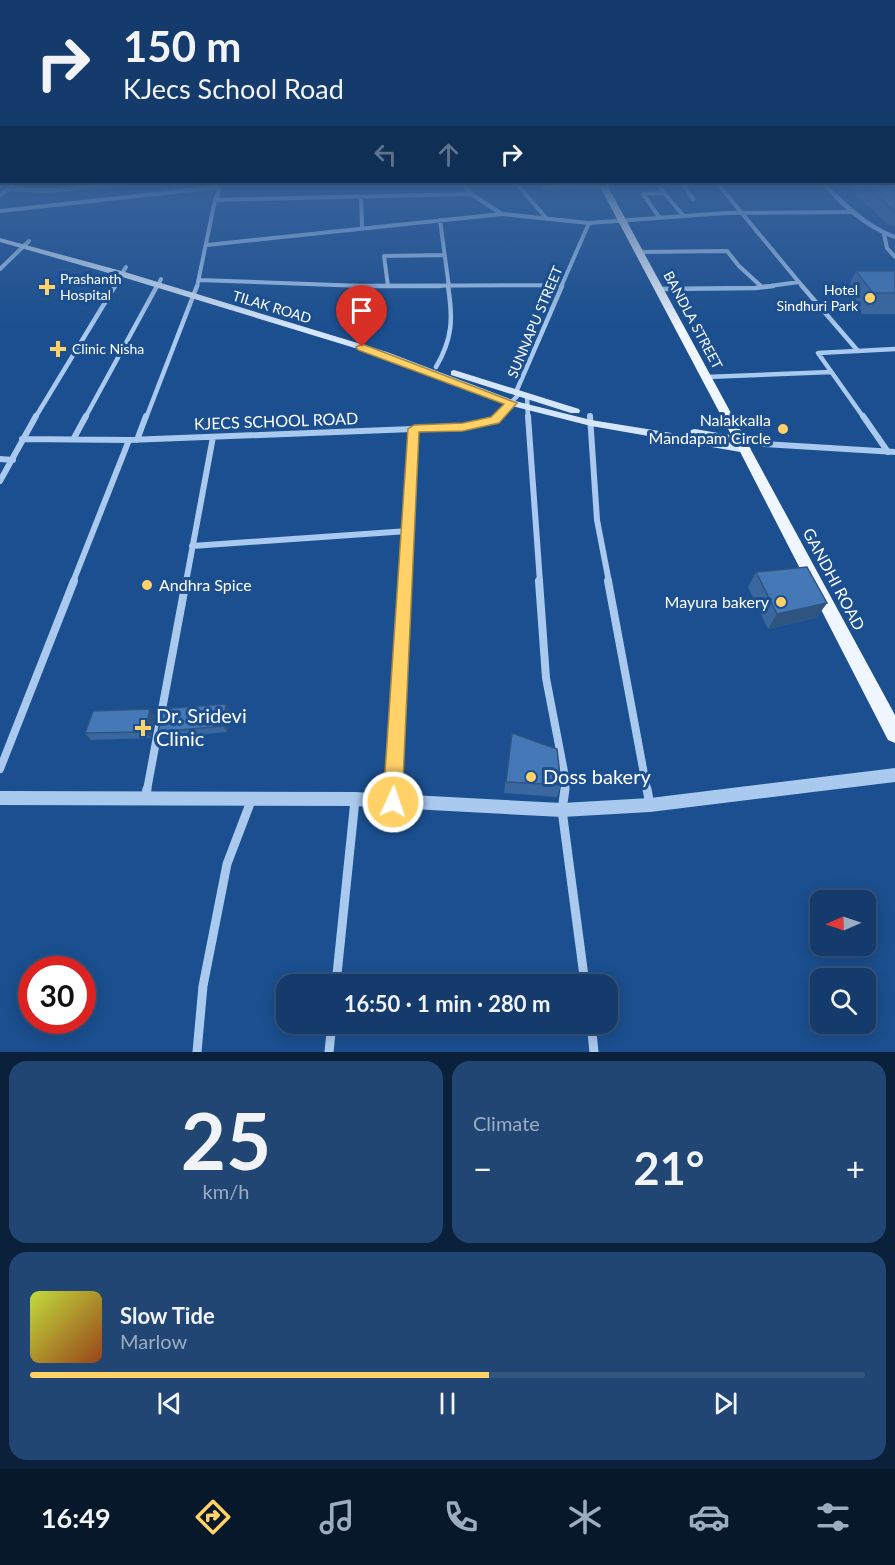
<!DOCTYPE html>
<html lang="en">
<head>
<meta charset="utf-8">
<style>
  body { margin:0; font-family:Lato,sans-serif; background:#214673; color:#f1f3f6; height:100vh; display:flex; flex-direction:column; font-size:22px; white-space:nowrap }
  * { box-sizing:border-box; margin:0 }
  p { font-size:20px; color:#9dadc1 }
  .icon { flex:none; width:33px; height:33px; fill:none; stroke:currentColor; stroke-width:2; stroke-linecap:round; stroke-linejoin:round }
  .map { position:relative; height:1052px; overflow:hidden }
  .details { display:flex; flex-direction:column; gap:9px; padding:9px; background:#0b203b; flex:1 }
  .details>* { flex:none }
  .hud { position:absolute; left:0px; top:0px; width:896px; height:183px; box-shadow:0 3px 15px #0003,0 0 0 2px #33557e; background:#143b6b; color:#f1f3f6; overflow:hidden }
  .needle { width:39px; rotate:268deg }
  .controls { position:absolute; left:810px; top:890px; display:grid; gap:12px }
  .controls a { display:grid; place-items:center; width:66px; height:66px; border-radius:12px; background:#143b6b; box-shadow:0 3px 15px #0003,0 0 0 2px #33557e; font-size:30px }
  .speed { position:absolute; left:18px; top:956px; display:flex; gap:12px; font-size:30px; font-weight:700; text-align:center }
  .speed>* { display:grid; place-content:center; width:78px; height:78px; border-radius:50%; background:#143b6b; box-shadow:0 3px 15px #0003,0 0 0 2px #33557e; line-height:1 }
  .speed .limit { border:9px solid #d22; background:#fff; color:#111 }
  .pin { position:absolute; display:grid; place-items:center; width:51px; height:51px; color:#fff; margin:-62px -26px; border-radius:50% 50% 50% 0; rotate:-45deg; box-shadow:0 0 6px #0007 }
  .pin .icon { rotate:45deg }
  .me { position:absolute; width:66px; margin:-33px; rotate:3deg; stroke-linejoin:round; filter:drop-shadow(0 0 4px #0008) }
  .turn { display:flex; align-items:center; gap:21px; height:126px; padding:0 24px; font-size:27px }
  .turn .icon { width:78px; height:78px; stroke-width:2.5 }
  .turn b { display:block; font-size:42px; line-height:51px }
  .lanes { display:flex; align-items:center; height:57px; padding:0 24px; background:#0003; justify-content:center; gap:30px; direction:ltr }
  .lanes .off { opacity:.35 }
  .big { font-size:45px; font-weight:700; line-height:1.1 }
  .details .tile { flex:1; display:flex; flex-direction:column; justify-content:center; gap:9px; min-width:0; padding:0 21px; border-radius:18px; background:#214673 }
  .details .dial { align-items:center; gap:0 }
  .dial b { font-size:78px; line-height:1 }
  .song { display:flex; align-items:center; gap:18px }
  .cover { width:72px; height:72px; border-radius:9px; background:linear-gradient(135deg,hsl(70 70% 55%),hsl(20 70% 35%)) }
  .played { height:6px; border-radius:3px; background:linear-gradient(90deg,#ffd166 55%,#33557e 55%) }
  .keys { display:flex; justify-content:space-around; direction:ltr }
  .heat { display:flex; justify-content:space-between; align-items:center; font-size:33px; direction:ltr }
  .details .tiles { flex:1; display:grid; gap:9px; grid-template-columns:1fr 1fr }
  .tile:last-child { grid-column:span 2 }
  .trip { position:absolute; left:276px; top:974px; width:342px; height:60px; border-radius:18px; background:#143b6b; box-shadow:0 3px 15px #0003,0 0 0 2px #33557e; font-weight:700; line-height:60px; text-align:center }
  .dock { display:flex; height:96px; justify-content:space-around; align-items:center; background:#08182b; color:#9dadc1 }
  .dock .icon { width:42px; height:42px }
  .dock .current { color:#ffd166 }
  .dock b { font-size:27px; color:#f1f3f6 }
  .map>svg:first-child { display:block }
</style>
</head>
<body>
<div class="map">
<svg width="895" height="1052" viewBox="0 0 895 1052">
  <rect width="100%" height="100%" fill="#1b4f8f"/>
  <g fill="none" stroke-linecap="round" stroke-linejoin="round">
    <path stroke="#a9c9ee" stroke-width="4" d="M463 183 471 194 502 214 589 223
      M516 183 547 219
      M658 183 664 193 643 194 659 217
      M682 183 693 199
      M717 183 803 287
      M544 187 603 185
      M8 189 46 191 132 183
      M664 193 683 215
      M0 195 17 183
      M361 197 362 227
      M215 200 222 183
      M0 211 219 187
      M440 220 449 287
      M884 234 887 248 895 257
      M207 245 502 214
      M639 252 727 251 739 266 762 287
      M0 269 29 241
      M199 280 363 286 562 285
      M388 286 384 256 444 255
      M114 287 126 267
      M157 287 161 279
      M197 287 215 200 471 194
      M561 287 589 223 725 213 852 212
      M762 287 799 282"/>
    <path stroke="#a9c9ee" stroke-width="4.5" d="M352 286H440
      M802 286 858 351
      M659 289 755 288 773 286
      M436 367C453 338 453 318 448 286
      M706 377 831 372
      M516 392 562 286
      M527 396 528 418
      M35 418 115 286
      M85 418 157 286
      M146 418 197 286
      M497 418 519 394
      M864 418 818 353 895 349"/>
    <path stroke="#a9c9ee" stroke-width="6" d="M528 416 540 582
      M590 416 597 520 609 582
      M863 416 888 452
      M74 438 86 416
      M22 439 129 440 463 427 495 420 499 416
      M137 440 146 416
      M0 459 13 460
      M0 481 36 416
      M192 546 408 531
      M73 582 129 440
      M186 582 213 437
      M405 582 414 429"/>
    <path stroke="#a9c9ee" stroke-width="8" d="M539 581 546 678 566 782 565 790
      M608 581 647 790
      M0 769 74 581
      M147 790 186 581
      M394 790 405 581"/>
    <path stroke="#a9c9ee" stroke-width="9" d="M565 789 562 810 585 984
      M647 789 650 805
      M145 799 147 789
      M393 800 394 789
      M336 984 355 800
      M591 1023 594 1052
      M197 1052 203 986 227 864 251 801
      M329 1052 332 1023"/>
    <path fill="#a9c9ee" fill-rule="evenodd" d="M820 183H826C847 204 867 224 895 235V239C865 229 841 206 820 183Z
      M741 437 764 441 895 449V455L764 447 738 442 736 440Z
      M895 768V782L650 812 562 817 355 806 0 805V791L355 792 562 803 650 798Z"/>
    <path fill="#d6e6fa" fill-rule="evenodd" d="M0 238 125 272 387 352 515 401 591 420 746 445 751 449 746 453 591 426 508 405 381 356 119 276 0 242Z
      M454 370 579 409 580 411 579 413H571L451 375V371Z
      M695 429 741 437 746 440 741 443 691 434 690 432 691 430Z"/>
    <path fill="#f0f6ff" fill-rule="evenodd" d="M598 183H606L895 715V743L888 740 734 440Z"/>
  </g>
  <path fill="#3a679d" d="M844 183H895V226L888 225Z
    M856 271H895V314H862L846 292Z
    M756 572 827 603 816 618 768 629 748 587Z
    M230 711 227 732 163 738 158 732Z
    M155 716 151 738 91 740 85 733Z
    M512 733 561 785 557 797 504 793Z"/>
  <path fill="#305480" d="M827 603 816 618 768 629 777 614Z
    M226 704 230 711 227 732 223 726Z
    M150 709 155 716 151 738 145 732Z"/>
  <path fill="#4478b7" stroke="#305480" stroke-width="1.5" d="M863 183H884L895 192V212Z
    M856 271H895V293H873Z
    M807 567 827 603 777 614 756 572Z
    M226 704 223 726 158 732 162 709Z
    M150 709 145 732 85 733 93 711Z
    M512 733 557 749 561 785 506 782Z"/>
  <linearGradient id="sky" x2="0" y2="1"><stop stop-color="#0f2b4f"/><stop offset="0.55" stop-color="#39639b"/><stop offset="1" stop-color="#39639b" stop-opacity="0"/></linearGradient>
  <rect width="895" height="330" fill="url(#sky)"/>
  <path fill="#ffd166" stroke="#a68842" stroke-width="1.5" d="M362 344 517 403 499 423 463 431 419 432 402 802 399 809 393 812 386 809 383 802 408 429 414 425 463 423 491 417 504 404 358 350 356 347Z"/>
  <g fill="#ffd166" stroke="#1b4f8f" stroke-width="2">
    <path d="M44 278h6v6h6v6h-6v6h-6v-6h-6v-6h6z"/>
    <circle cx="870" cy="298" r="6"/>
    <path d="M55 340h6v6h6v6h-6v6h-6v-6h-6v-6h6z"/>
    <circle cx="783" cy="429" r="6"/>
    <circle cx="147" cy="585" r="6"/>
    <circle cx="781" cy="602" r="6"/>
    <path d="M140 719h6v6h6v6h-6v6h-6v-6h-6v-6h6z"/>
    <circle cx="531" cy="777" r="6"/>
  </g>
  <g text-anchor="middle" stroke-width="6" stroke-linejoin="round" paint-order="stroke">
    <g font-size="14" fill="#fff" stroke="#1b4f8f" text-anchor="start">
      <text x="60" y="284">Prashanth<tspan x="60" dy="16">Hospital</tspan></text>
      <text x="858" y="295" text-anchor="end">Hotel<tspan x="858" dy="16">Sindhuri Park</tspan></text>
      <text x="72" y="354">Clinic Nisha</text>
    </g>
    <g font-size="14" fill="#fff" stroke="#1b4f8f">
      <text transform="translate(272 307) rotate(17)" y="5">TILAK ROAD</text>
      <text transform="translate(693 320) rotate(62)" y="5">BANDLA STREET</text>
      <text transform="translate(535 322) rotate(-67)" y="5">SUNNAPU STREET</text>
    </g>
    <g font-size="16" fill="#fff" stroke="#1b4f8f" text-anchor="end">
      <text x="771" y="426">Nalakkalla<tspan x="771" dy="18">Mandapam Circle</tspan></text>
      <text x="159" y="591" text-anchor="start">Andhra Spice</text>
      <text x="769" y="608">Mayura bakery</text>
    </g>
    <g font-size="16" fill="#fff" stroke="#1b4f8f">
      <text transform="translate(276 421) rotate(-2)" y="6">KJECS SCHOOL ROAD</text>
      <text transform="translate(834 579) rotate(62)" y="6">GANDHI ROAD</text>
    </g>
    <g font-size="20" fill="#fff" stroke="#1b4f8f" text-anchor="start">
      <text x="156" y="723">Dr. Sridevi<tspan x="156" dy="23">Clinic</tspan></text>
      <text x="543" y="784">Doss bakery</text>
    </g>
  </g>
</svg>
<div class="controls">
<a><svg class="needle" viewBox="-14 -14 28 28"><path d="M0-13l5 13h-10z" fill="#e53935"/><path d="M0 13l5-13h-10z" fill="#9dadc1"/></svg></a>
<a><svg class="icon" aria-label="search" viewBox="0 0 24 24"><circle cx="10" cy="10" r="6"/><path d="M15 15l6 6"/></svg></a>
</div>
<div class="speed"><div class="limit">30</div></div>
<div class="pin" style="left:362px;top:347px;background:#d93025"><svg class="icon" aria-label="arrive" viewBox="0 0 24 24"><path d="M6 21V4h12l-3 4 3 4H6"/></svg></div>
<svg class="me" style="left:393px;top:802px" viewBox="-20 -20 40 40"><circle r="17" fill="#ffd166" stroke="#fff" stroke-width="3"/><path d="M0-11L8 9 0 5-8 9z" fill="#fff"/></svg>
<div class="trip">16:50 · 1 min · 280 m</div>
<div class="hud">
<div class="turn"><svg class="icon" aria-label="right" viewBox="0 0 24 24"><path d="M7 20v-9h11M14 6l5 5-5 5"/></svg><div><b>150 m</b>KJecs School Road</div></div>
<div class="lanes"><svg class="icon off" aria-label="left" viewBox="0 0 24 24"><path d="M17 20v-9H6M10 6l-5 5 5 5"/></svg><svg class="icon off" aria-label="ahead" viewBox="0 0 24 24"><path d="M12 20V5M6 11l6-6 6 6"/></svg><svg class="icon" aria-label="right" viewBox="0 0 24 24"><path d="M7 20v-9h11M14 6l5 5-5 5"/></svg></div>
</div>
</div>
<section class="details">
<div class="tiles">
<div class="tile dial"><b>25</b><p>km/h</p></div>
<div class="tile"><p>Climate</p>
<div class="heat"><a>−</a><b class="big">21°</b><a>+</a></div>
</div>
<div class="tile">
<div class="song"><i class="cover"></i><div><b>Slow Tide</b><p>Marlow</p></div></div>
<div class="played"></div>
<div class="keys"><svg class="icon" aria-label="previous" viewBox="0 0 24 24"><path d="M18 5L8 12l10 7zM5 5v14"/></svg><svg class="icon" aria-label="pause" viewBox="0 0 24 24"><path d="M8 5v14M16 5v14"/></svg><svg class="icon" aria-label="next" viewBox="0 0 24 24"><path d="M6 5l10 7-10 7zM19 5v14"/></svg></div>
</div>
</div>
</section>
<nav class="dock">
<b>16:49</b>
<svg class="icon current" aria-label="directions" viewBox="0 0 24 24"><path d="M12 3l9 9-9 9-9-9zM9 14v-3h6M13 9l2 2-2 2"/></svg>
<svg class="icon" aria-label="music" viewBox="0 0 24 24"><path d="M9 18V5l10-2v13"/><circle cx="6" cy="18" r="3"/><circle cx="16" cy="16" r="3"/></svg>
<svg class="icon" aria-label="phone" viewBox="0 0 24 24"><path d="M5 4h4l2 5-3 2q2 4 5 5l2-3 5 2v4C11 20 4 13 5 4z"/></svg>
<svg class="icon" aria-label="climate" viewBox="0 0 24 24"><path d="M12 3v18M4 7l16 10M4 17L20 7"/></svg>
<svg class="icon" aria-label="car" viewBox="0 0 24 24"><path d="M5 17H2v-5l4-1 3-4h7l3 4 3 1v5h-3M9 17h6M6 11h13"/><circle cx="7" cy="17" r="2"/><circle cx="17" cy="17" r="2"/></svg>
<svg class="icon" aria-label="filters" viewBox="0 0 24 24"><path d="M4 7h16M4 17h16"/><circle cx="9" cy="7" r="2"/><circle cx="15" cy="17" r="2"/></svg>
</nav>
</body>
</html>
